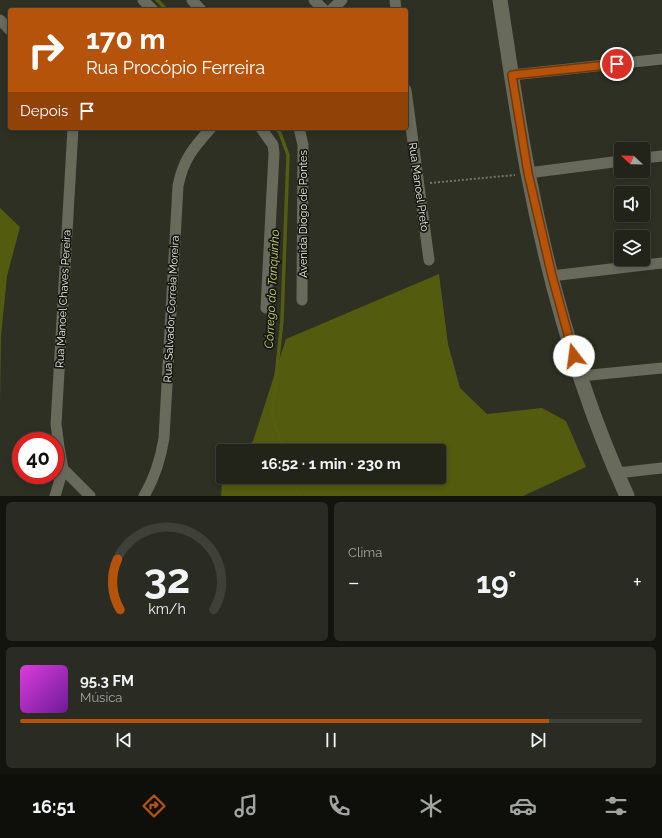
<!DOCTYPE html>
<html lang="pt">
<head>
<meta charset="utf-8">
<style>
  body { margin:0; font-family:Raleway,sans-serif; background:#2a2c23; color:#f1f3f6; height:100vh; display:flex; flex-direction:column; font-size:15px; white-space:nowrap }
  * { box-sizing:border-box; margin:0 }
  p { font-size:13px; color:#a2a4a2 }
  .icon { flex:none; width:22px; height:22px; fill:none; stroke:currentColor; stroke-width:2; stroke-linecap:round; stroke-linejoin:round }
  .map { position:relative; height:496px; overflow:hidden }
  .side { display:flex; flex-direction:column; gap:6px; padding:6px; background:#13140e; flex:1 }
  .side>* { flex:none }
  .guide { position:absolute; left:8px; top:8px; width:400px; height:122px; border-radius:4px; box-shadow:0 2px 6px #0003,0 0 0 1px #3f4139; background:#b45309; color:#fff; overflow:hidden }
  .needle { width:26px; rotate:292deg }
  .buttons { position:absolute; left:614px; top:142px; display:grid; gap:8px }
  .buttons a { display:grid; place-items:center; width:36px; height:36px; border-radius:4px; background:#22241a; box-shadow:0 2px 6px #0003,0 0 0 1px #3f4139; font-size:20px }
  .speed { position:absolute; left:12px; top:432px; display:flex; gap:8px; font-size:20px; font-weight:700; text-align:center }
  .speed>* { display:grid; place-content:center; width:52px; height:52px; border-radius:50%; background:#22241a; box-shadow:0 2px 6px #0003,0 0 0 1px #3f4139; line-height:1 }
  .speed .limit { border:6px solid #d22; background:#fff; color:#111 }
  .pin { position:absolute; display:grid; place-items:center; width:34px; height:34px; color:#fff; margin:-17px; border:2px solid #fff; border-radius:50%; box-shadow:0 1px 4px #0007 }
  .me { position:absolute; width:44px; margin:-22px; rotate:345deg; stroke-linejoin:round; filter:drop-shadow(0 0 3px #0008) }
  .turn { display:flex; align-items:center; gap:14px; height:84px; padding:0 12px; font-size:18px }
  .turn .icon { width:52px; height:52px; stroke-width:2.5 }
  .turn b { display:block; font-size:28px; line-height:34px }
  .then { display:flex; align-items:center; height:38px; padding:0 12px; background:#0003; gap:8px; font-size:15px }
  .big { font-size:30px; font-weight:700; line-height:1.1 }
  .side .tile { flex:1; display:flex; flex-direction:column; justify-content:center; gap:6px; min-width:0; padding:0 14px; border-radius:6px; background:#2a2c23 }
  .side .dial { align-items:center; gap:0 }
  .dial svg { height:104px; overflow:visible; fill:none; stroke:#3f4139; stroke-width:7; stroke-linecap:round; text-anchor:middle }
  .dial text { fill:#f1f3f6; stroke:none }
  .song { display:flex; align-items:center; gap:12px }
  .cover { width:48px; height:48px; border-radius:6px; background:linear-gradient(135deg,hsl(300 70% 55%),hsl(280 70% 35%)) }
  .played { height:4px; border-radius:2px; background:linear-gradient(90deg,#b45309 85%,#3f4139 85%) }
  .keys { display:flex; justify-content:space-around; direction:ltr }
  .heat { display:flex; justify-content:space-between; align-items:center; font-size:22px; direction:ltr }
  .side .tiles { flex:1; display:grid; gap:6px; grid-template-columns:1fr 1fr }
  .tile:last-child { grid-column:span 2 }
  .trip { position:absolute; left:216px; top:444px; width:230px; height:40px; border-radius:4px; background:#22241a; box-shadow:0 2px 6px #0003,0 0 0 1px #3f4139; font-weight:700; line-height:40px; text-align:center }
  .tabs { display:flex; height:64px; justify-content:space-around; align-items:center; background:#0e0e0a; color:#a2a4a2 }
  .tabs .icon { width:28px; height:28px }
  .tabs .current { color:#b45309 }
  .tabs b { font-size:18px; color:#f1f3f6 }
  .map>svg:first-child { display:block }
</style>
</head>
<body>
<div class="map">
<svg width="662" height="496" viewBox="0 0 662 496">
  <rect width="100%" height="100%" fill="#2d3023"/>
  <path fill="#535b0f" d="M0 208 20 227 7 276 1 336 0 406Z
    M439 274 448 344 460 388 487 414 542 408 566 421 586 467 523 496H221L223 470V477H439V451H243L253 441 286 339Z"/>
  <g fill="none" stroke-linecap="round" stroke-linejoin="round">
    <path stroke="#545d11" stroke-width="3.5" d="M157 0 167 10
      M276 128 280 133 288 155 282 320 272 415 284 451
      M293 477 300 496"/>
    <path stroke="#73766a" stroke-width="2" stroke-dasharray="2 2" stroke-linecap="butt" d="M430 183 515 175"/>
    <path stroke="#686a5c" stroke-width="11" d="M143 0 153 10
      M192 0 201 10
      M314 0 324 10
      M395 0 396 10
      M331 10 342 0
      M0 20 10 30
      M512 75 662 59
      M406 90 429 260
      M261 128 273 145 274 153 266 308
      M299 128 303 145 302 300
      M643 158 662 156
      M528 173 621 161
      M551 276 662 263
      M581 376 662 368
      M63 469 59 447 56 424 73 128
      M63 469 90 496
      M617 473 662 468
      M55 496 63 469
      M144 496C154 479 161 457 164 438L178 186C183 160 193 148 211 128"/>
    <path stroke="#686a5c" stroke-width="15" d="M500 0C509 58 517 116 528 173 549 281 581 396 627 496"/>
  </g>
  <g fill="none" stroke-linecap="round" stroke-linejoin="round">
    <g stroke="#753606" stroke-width="10">
      <path id="route" d="M574 356 552 276 528 173 512 75 617 64"/>
    </g>
    <use href="#route" stroke="#b45309" stroke-width="7"/>
  </g>
  <g text-anchor="middle" stroke-width="3.5" stroke-linejoin="round" paint-order="stroke">
    <g font-size="11" fill="#eef0e7" stroke="#161711">
      <text transform="translate(419 187) rotate(82)" y="4">Rua Manoel Preto</text>
      <text transform="translate(303 214) rotate(-90)" y="4">Avenida Diogo de Pontes</text>
      <text transform="translate(63 299) rotate(-87)" y="4">Rua Manoel Chaves Pereira</text>
      <text transform="translate(171 309) rotate(-87)" y="4">Rua Salvador Correia Moreira</text>
    </g>
    <g font-size="12" font-style="italic" fill="#c7d672" stroke="#161711">
      <text transform="translate(272 289) rotate(-87)" y="4">Córrego do Tanquinho</text>
    </g>
  </g>
</svg>
<div class="buttons">
<a><svg class="needle" viewBox="-14 -14 28 28"><path d="M0-13l5 13h-10z" fill="#e53935"/><path d="M0 13l5-13h-10z" fill="#a2a4a2"/></svg></a>
<a><svg class="icon" aria-label="sound" viewBox="0 0 24 24"><path d="M4 9h4l5-4v14l-5-4H4zM17 9q2 3 0 6"/></svg></a>
<a><svg class="icon" aria-label="layers" viewBox="0 0 24 24"><path d="M12 4l9 5-9 5-9-5zM3 14l9 5 9-5"/></svg></a>
</div>
<div class="speed"><div class="limit">40</div></div>
<div class="pin" style="left:617px;top:64px;background:#d93025"><svg class="icon" aria-label="arrive" viewBox="0 0 24 24"><path d="M6 21V4h12l-3 4 3 4H6"/></svg></div>
<svg class="me" style="left:574px;top:356px" viewBox="-20 -20 40 40"><circle r="19" fill="#fff"/><path d="M0-13L10 11 0 6-10 11z" fill="#b45309"/></svg>
<div class="trip">16:52 · 1 min · 230 m</div>
<div class="guide">
<div class="turn"><svg class="icon" aria-label="right" viewBox="0 0 24 24"><path d="M7 20v-9h11M14 6l5 5-5 5"/></svg><div><b>170 m</b>Rua Procópio Ferreira</div></div>
<div class="then">Depois<svg class="icon" aria-label="arrive" viewBox="0 0 24 24"><path d="M6 21V4h12l-3 4 3 4H6"/></svg></div>
</div>
</div>
<section class="side">
<div class="tiles">
<div class="tile dial"><svg viewBox="0 0 100 80">
<path d="M14 69A42 42 0 1 1 86 69"/>
<path d="M14 69A42 42 0 0 1 12 30" stroke="#b45309"/>
<text x="50" y="56" font-size="32" font-weight="700">32</text>
<text x="50" y="72" font-size="11">km/h</text>
</svg></div>
<div class="tile"><p>Clima</p>
<div class="heat"><a>−</a><b class="big">19°</b><a>+</a></div>
</div>
<div class="tile">
<div class="song"><i class="cover"></i><div><b>95.3 FM</b><p>Música</p></div></div>
<div class="played"></div>
<div class="keys"><svg class="icon" aria-label="previous" viewBox="0 0 24 24"><path d="M18 5L8 12l10 7zM5 5v14"/></svg><svg class="icon" aria-label="pause" viewBox="0 0 24 24"><path d="M8 5v14M16 5v14"/></svg><svg class="icon" aria-label="next" viewBox="0 0 24 24"><path d="M6 5l10 7-10 7zM19 5v14"/></svg></div>
</div>
</div>
</section>
<nav class="tabs">
<b>16:51</b>
<svg class="icon current" aria-label="directions" viewBox="0 0 24 24"><path d="M12 3l9 9-9 9-9-9zM9 14v-3h6M13 9l2 2-2 2"/></svg>
<svg class="icon" aria-label="music" viewBox="0 0 24 24"><path d="M9 18V5l10-2v13"/><circle cx="6" cy="18" r="3"/><circle cx="16" cy="16" r="3"/></svg>
<svg class="icon" aria-label="phone" viewBox="0 0 24 24"><path d="M5 4h4l2 5-3 2q2 4 5 5l2-3 5 2v4C11 20 4 13 5 4z"/></svg>
<svg class="icon" aria-label="climate" viewBox="0 0 24 24"><path d="M12 3v18M4 7l16 10M4 17L20 7"/></svg>
<svg class="icon" aria-label="car" viewBox="0 0 24 24"><path d="M5 17H2v-5l4-1 3-4h7l3 4 3 1v5h-3M9 17h6M6 11h13"/><circle cx="7" cy="17" r="2"/><circle cx="17" cy="17" r="2"/></svg>
<svg class="icon" aria-label="filters" viewBox="0 0 24 24"><path d="M4 7h16M4 17h16"/><circle cx="9" cy="7" r="2"/><circle cx="15" cy="17" r="2"/></svg>
</nav>
</body>
</html>
